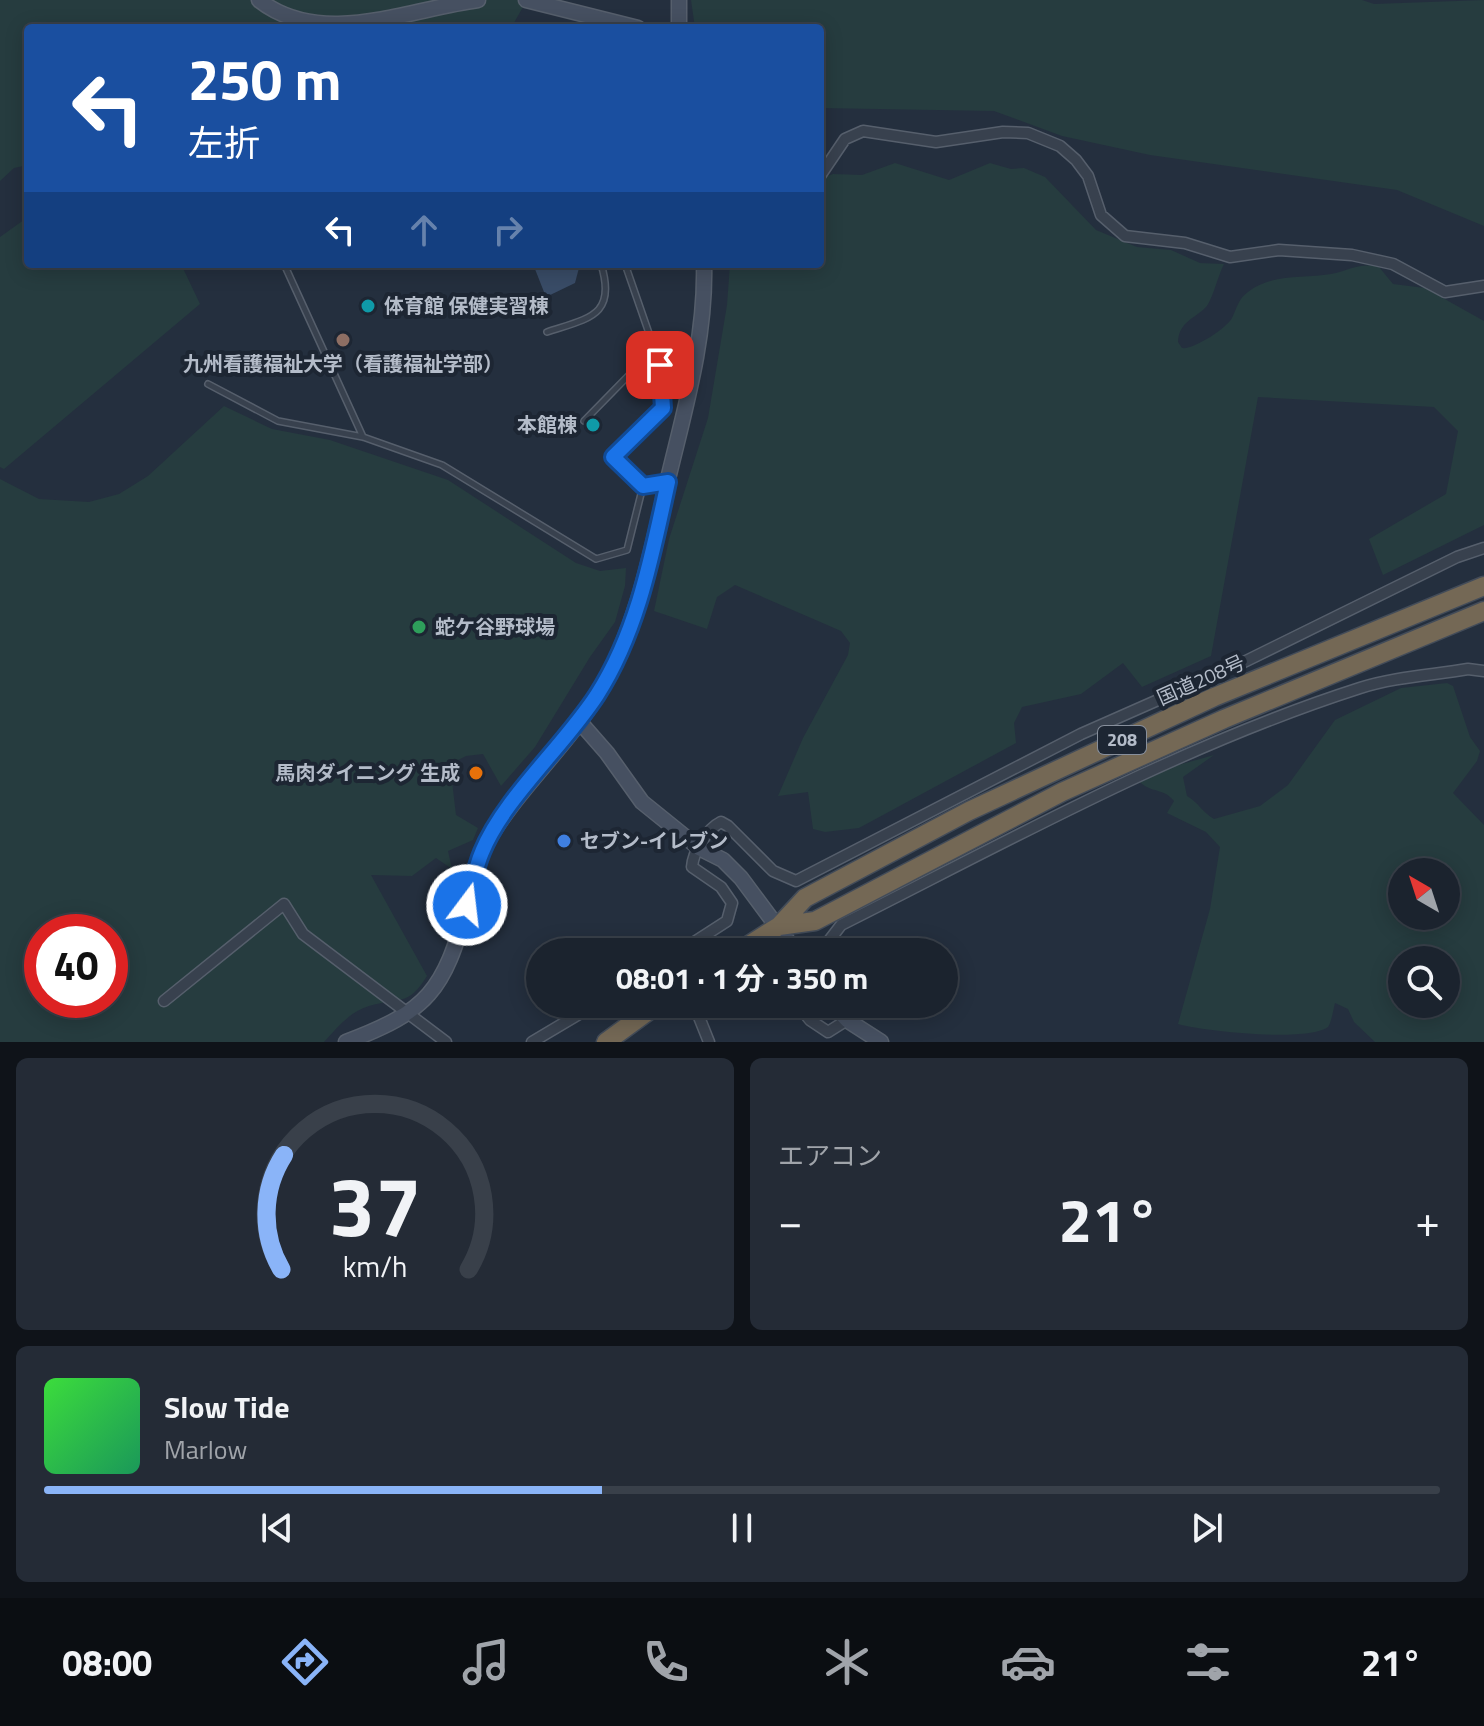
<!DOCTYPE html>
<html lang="ja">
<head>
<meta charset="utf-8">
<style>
  body { margin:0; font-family:"Titillium Web","Noto Sans JP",sans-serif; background:#242b36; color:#f1f3f6; height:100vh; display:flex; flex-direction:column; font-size:30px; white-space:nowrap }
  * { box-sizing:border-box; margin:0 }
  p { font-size:26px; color:#a0a4aa }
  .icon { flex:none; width:44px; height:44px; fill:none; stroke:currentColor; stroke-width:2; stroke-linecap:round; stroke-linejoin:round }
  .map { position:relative; height:1042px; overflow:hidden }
  .details { display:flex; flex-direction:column; gap:16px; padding:16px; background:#0f1319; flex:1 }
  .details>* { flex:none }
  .top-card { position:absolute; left:24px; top:24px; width:800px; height:244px; border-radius:8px; box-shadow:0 4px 20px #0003,0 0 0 2px #39404a; background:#1a4fa0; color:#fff; overflow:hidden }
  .needle { width:52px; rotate:321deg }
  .fabs { position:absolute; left:1388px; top:858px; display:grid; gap:16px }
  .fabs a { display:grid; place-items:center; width:72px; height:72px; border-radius:50%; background:#1b232e; box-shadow:0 4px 20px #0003,0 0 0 2px #39404a; font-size:40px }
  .speed { position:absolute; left:24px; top:914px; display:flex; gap:16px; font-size:40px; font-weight:700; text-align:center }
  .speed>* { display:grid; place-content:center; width:104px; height:104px; border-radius:50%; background:#1b232e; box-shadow:0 4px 20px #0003,0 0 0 2px #39404a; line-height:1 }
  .speed .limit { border:12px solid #d22; background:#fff; color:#111 }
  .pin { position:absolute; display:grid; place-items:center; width:68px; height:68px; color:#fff; margin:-34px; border-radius:16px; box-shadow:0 4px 12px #0006 }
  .me { position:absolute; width:88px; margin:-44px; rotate:15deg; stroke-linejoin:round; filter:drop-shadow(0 0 6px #0008) }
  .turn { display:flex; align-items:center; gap:28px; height:168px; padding:0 32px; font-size:36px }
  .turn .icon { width:104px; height:104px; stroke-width:2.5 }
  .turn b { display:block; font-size:56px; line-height:68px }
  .lanes { display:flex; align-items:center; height:76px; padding:0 32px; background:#0003; justify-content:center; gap:40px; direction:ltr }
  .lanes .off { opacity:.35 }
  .big { font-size:60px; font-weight:700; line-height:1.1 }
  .details .widget { flex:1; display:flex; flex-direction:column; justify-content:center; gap:12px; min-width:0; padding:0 28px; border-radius:12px; background:#242b36 }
  .details .dial { align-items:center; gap:0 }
  .dial svg { height:208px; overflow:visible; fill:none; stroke:#39404a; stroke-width:7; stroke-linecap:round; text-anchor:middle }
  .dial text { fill:#f1f3f6; stroke:none }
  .song { display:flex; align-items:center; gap:24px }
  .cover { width:96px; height:96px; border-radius:12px; background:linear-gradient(135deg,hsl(120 70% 55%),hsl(150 70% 35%)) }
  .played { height:8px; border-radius:4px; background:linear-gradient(90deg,#8ab4f8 40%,#39404a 40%) }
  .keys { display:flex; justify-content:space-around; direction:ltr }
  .heat { display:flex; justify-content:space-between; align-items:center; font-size:44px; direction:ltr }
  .details .tiles { flex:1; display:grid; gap:16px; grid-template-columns:1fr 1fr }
  .widget:last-child { grid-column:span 2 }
  .trip { position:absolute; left:526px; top:938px; width:432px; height:80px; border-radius:40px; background:#1b232e; box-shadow:0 4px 20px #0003,0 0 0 2px #39404a; font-weight:700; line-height:80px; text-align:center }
  .tab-bar { display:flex; height:128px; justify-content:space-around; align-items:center; background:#0b0e12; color:#a0a4aa }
  .tab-bar .icon { width:56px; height:56px }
  .tab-bar .selected { color:#8ab4f8 }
  .tab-bar b { font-size:36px; color:#f1f3f6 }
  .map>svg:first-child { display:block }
</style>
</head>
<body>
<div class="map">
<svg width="1484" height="1042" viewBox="0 0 1484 1042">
  <rect width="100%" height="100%" fill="#242f3e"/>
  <path fill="#263c3f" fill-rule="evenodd" d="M0 0H527L511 28H28V165L14 168 0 181Z
    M691 0H1362L1374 4 1484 0V226L1397 190 1150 155 1062 136 994 111 820 108V28H695Z
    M895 163 949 180 990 163 1011 169 1024 168 1045 177 1096 230 1137 247 1171 250 1200 263 1224 264C1219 273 1212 301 1206 307 1194 319 1179 322 1178 342L1182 348C1193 350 1227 328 1232 318 1237 308 1238 299 1248 292 1271 273 1304 279 1331 274 1348 271 1360 262 1379 267L1393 284 1425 288 1484 321V525L1383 575 1369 539 1446 494 1458 431 1434 407 1258 397 1211 656 1142 687 1123 663 1081 694 1022 707 1014 723 1016 743 859 828 825 832 813 829 808 792 778 796 803 738 848 655 850 643 841 631 735 585 717 597 707 629 654 611 669 539 708 418 727 305 730 264H820V179L833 174 862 175Z
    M28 217V264H181L200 304 4 469 0 467V237Z
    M224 406 272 429 330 440 448 480 576 563 600 571 626 568 625 586 615 622 590 657 535 747 501 786 483 754 466 756 450 764 456 815 478 828 473 840 448 851 452 869 436 858 412 876 371 875 427 976C408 1007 399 997 369 1006 349 1012 337 1028 324 1042H0V479L39 499 89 502 119 494 148 476ZM42 932H110V1000H42Z
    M1447 683 1453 686 1470 737 1480 751 1477 761 1453 793 1484 825V1042H1375L1354 1022 1348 1009 1335 1003C1333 1010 1332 1021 1328 1027 1308 1042 1208 1032 1178 1024L1210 909 1220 847 1206 832 1167 813 1174 801C1164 788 1151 793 1140 782L1175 766 1214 755 1183 777 1187 796C1198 802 1202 812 1214 819L1260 806 1288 785 1335 720 1401 688ZM1402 872H1446V916H1402ZM1402 960H1446V1004H1402Z"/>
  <path fill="#394c67" d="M533 264H580L575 283 546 297Z"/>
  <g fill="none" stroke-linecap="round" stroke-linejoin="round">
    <g stroke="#565f6c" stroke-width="8">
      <path id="lane" d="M284 264 363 437
        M625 264 660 365 663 408 613 457 643 486 663 483
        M547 332C589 318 617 316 601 264
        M208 384 278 421 363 437 442 465 596 559 627 550 643 486
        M584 421 632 372 660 365"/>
    </g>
    <g stroke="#565f6c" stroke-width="13">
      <path id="street" d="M820 176 845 139 863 131 936 142 1003 132 1028 133 1060 146 1076 160 1088 176 1101 215 1125 236 1185 243 1230 257 1279 250 1352 255 1393 264 1445 292 1484 286
        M679 952 727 921 732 903 721 887 692 867C693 852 707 829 721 822L728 826 773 871 796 881 1081 734 1244 662 1457 557 1484 548
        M827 952 825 946 841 925C1010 840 1179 746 1360 688 1394 677 1433 675 1468 669L1484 671
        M164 1001 284 904 303 934 446 1042
        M797 1004 810 1020 828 1032 847 1020 857 1004
        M532 1042 596 1004
        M709 1042 699 1017 720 1004"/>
    </g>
    <g stroke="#565f6c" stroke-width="17">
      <path id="secondary" d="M259 0C321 49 409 9 478 0
        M526 0 638 28
        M679 0V28
        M579 721 607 753 642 802 699 848 723 860 741 878 796 952
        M832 1004 847 1020 881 1042
        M346 1042C428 1011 444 991 467 906 472 888 475 865 484 848 514 791 567 748 599 692 638 625 651 553 668 479 685 408 706 338 704 264"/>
    </g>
    <g stroke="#434c59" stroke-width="21">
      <path id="highway" d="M779 926 815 921 1062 792 1224 719 1484 611
        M738 952 779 926 805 898 969 811 1214 697 1484 586
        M606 1042 658 1004"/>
    </g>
    <use href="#lane" stroke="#38414e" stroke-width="5"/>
    <use href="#street" stroke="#38414e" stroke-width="10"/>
    <use href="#secondary" stroke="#465061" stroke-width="14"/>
    <use href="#highway" stroke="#746855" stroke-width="18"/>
  </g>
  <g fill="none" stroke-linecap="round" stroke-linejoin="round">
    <g stroke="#114b97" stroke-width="20">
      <path id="route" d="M467 905C472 888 475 868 482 852 504 798 564 746 597 695 638 631 652 555 668 482L643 486 613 457 663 408 660 365"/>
    </g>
    <use href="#route" stroke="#1a73e8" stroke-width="14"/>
  </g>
  <g fill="#0f9aa8" stroke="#1d2633" stroke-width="3">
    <circle cx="368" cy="306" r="8"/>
    <circle cx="593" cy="425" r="8"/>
  </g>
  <circle fill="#8d6e63" stroke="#1d2633" stroke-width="3" cx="343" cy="340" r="8"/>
  <circle fill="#2e9e5b" stroke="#1d2633" stroke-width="3" cx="419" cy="627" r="8"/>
  <circle fill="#e8710a" stroke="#1d2633" stroke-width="3" cx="476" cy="773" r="8"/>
  <circle fill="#3f7fe0" stroke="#1d2633" stroke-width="3" cx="564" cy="841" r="8"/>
  <g text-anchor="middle" stroke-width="8" stroke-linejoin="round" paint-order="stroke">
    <rect fill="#1d2633" stroke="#878f9c" stroke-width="2" x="1098" y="726" width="48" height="28" rx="6"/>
    <g font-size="18" font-weight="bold" fill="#b4bcc9">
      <text x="1122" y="746">208</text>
    </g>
    <g font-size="20" font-weight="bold" fill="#b4bcc9" stroke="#1d2633" text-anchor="start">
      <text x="384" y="313">体育館 保健実習棟</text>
      <text x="343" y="371" text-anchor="middle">九州看護福祉大学（看護福祉学部）</text>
      <text x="577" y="432" text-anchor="end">本館棟</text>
      <text x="435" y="634">蛇ケ谷野球場</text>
      <text x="460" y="780" text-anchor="end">馬肉ダイニング 生成</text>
      <text x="580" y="848">セブン-イレブン</text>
    </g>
    <g font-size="20" fill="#b4bcc9" stroke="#1d2633">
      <text transform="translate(1201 680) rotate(-24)" y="7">国道208号</text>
    </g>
  </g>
</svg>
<div class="fabs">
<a><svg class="needle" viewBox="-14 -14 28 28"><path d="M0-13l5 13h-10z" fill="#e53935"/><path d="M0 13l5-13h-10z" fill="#a0a4aa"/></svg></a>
<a><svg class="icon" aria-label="search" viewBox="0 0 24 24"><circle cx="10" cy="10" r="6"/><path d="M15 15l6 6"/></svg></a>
</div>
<div class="speed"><div class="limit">40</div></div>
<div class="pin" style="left:660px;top:365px;background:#d93025"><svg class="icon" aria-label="arrive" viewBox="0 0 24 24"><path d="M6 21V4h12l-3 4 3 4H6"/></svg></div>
<svg class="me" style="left:467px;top:905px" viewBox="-20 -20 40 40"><circle r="17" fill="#1a73e8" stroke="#fff" stroke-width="3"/><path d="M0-11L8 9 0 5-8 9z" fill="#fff"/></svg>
<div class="trip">08:01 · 1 分 · 350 m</div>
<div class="top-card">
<div class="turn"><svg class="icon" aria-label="left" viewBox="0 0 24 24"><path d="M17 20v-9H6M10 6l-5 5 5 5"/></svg><div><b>250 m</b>左折</div></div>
<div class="lanes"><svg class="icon" aria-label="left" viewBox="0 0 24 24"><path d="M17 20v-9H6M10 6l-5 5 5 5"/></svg><svg class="icon off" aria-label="ahead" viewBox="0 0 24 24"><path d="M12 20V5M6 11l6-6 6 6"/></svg><svg class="icon off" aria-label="right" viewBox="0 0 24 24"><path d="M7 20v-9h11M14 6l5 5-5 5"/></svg></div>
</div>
</div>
<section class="details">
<div class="tiles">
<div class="widget dial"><svg viewBox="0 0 100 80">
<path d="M14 69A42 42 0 1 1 86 69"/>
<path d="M14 69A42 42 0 0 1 15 25" stroke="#8ab4f8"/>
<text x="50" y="56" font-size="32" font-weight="700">37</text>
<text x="50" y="72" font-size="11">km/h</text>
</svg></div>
<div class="widget"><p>エアコン</p>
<div class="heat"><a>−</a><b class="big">21°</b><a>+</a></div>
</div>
<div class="widget">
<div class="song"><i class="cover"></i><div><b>Slow Tide</b><p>Marlow</p></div></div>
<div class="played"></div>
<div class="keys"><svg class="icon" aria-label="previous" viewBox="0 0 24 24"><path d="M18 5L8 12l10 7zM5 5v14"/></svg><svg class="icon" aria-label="pause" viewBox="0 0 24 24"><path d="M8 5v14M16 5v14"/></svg><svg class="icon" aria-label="next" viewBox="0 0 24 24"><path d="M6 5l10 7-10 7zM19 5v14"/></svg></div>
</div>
</div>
</section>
<nav class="tab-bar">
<b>08:00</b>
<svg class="icon selected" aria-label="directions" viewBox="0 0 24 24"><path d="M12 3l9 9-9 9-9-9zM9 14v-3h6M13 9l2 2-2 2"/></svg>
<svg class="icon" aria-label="music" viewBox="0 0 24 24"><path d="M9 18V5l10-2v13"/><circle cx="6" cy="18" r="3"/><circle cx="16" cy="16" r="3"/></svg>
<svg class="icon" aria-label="phone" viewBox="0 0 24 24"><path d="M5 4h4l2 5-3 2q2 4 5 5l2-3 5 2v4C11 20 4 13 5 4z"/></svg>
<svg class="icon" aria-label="climate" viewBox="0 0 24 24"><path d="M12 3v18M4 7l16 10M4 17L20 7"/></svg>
<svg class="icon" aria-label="car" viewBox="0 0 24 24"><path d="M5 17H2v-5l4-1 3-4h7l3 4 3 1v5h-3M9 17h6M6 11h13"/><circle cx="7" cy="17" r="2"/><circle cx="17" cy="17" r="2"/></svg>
<svg class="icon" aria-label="filters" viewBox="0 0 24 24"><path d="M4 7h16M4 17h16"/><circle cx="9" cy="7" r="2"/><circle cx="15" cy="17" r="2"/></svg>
<b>21°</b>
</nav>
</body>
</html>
